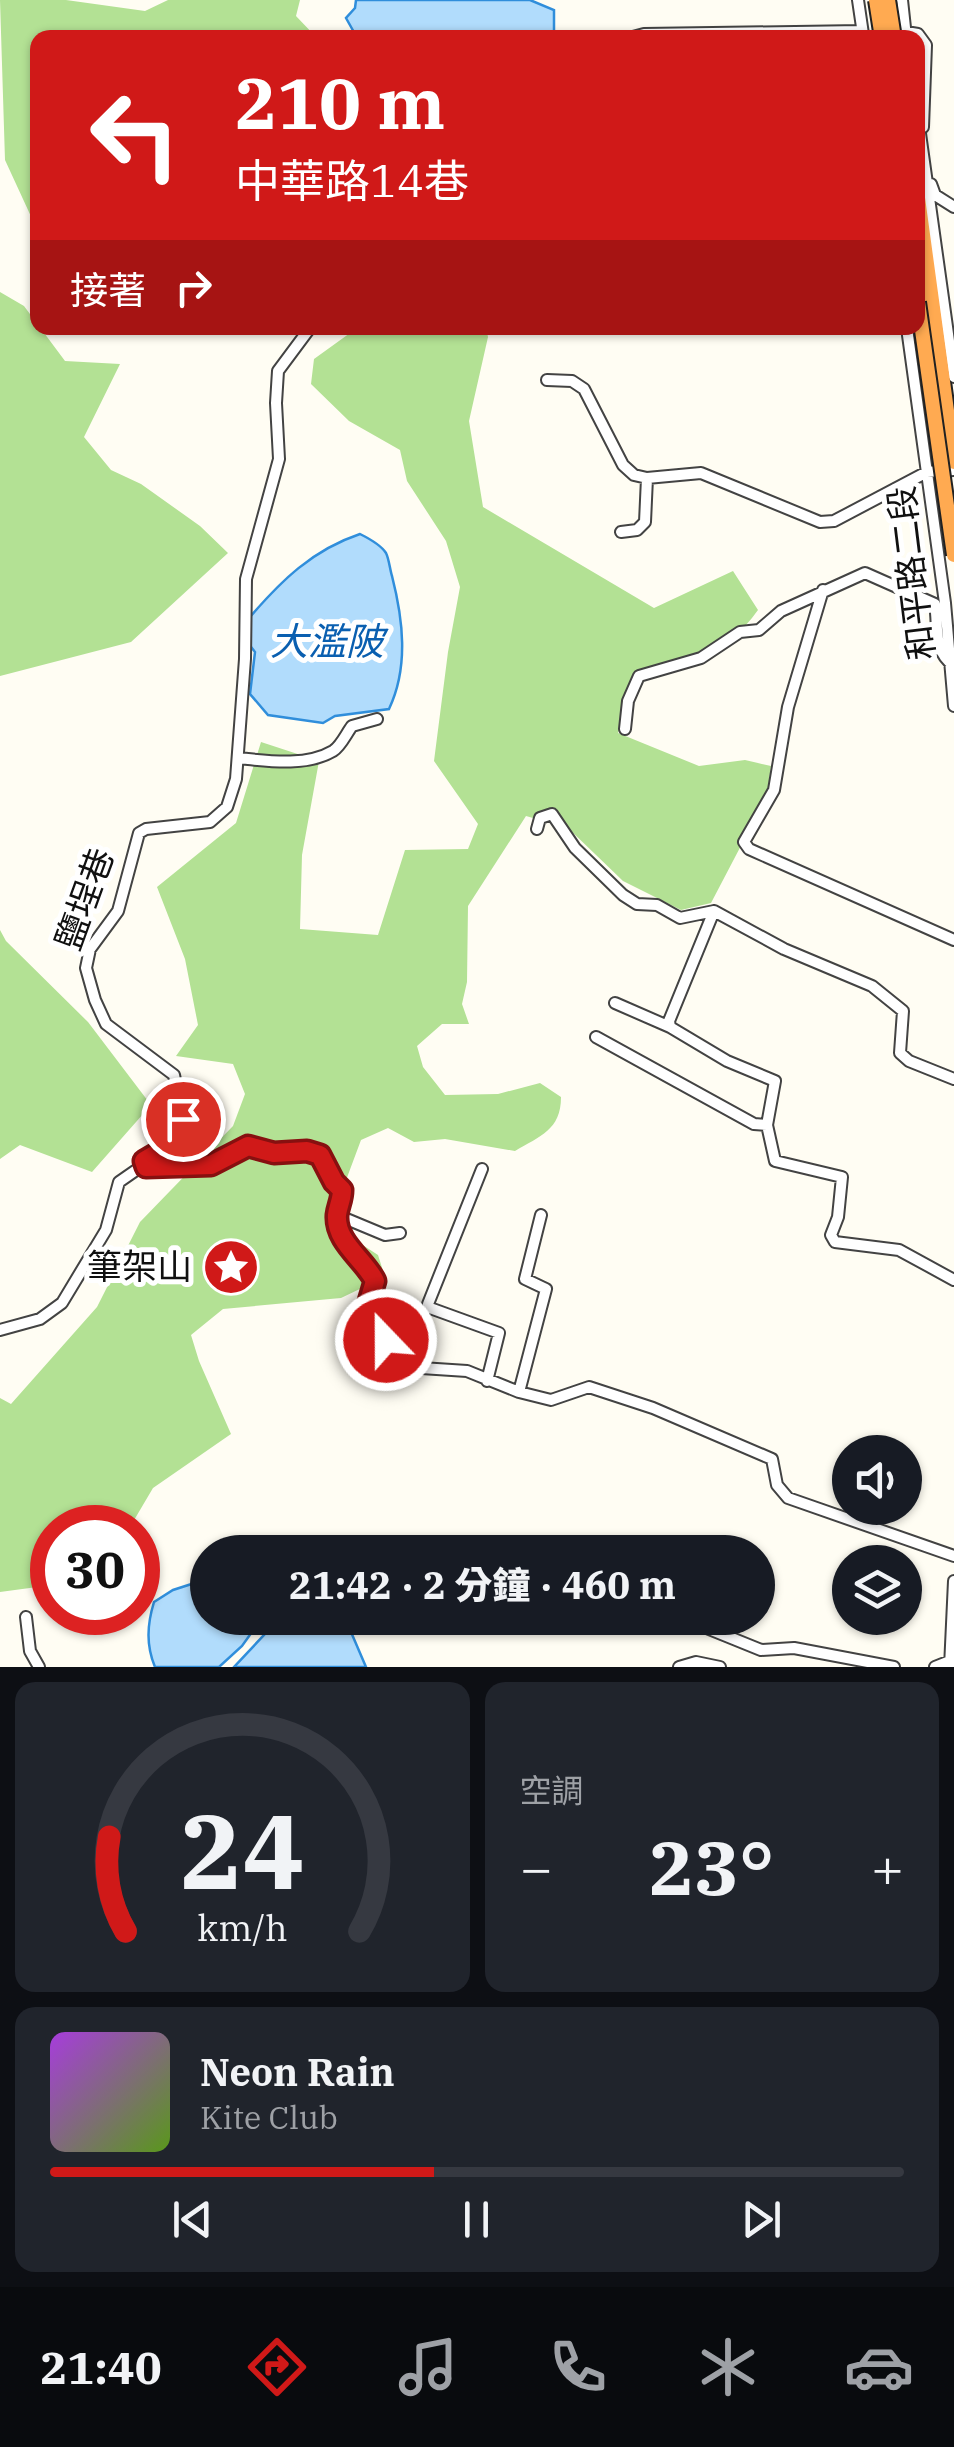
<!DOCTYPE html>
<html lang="zh-TW">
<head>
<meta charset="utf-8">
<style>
  body { margin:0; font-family:"IBM Plex Serif","Noto Sans TC",serif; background:#20242c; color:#f1f3f6; height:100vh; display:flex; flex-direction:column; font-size:38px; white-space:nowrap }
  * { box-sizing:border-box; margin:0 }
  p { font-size:32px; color:#9ea1a6 }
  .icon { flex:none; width:55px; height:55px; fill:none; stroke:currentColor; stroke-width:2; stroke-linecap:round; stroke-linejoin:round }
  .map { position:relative; height:1667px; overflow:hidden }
  .side { display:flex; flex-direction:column; gap:15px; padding:15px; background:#0d0f14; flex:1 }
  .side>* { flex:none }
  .hud { position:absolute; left:30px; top:30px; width:895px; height:305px; border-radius:20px; box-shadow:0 2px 8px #0004; background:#d01918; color:#fff; overflow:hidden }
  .controls { position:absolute; left:832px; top:1435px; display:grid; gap:20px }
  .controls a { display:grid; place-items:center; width:90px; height:90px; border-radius:50%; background:#171b24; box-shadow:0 2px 8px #0004; font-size:50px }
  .speed { position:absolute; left:30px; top:1505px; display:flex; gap:20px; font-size:50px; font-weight:700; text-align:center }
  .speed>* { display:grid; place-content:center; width:130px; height:130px; border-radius:50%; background:#171b24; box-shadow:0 2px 8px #0004; line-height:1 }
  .speed .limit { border:15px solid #d22; background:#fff; color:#111 }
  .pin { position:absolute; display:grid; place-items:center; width:85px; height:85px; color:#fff; margin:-42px; border:5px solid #fff; border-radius:50%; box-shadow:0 2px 10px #0007 }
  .me { position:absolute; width:110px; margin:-55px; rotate:338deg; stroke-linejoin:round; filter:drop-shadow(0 0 8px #0008) }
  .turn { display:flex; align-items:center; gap:35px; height:210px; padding:0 40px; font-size:45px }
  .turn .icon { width:130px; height:130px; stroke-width:2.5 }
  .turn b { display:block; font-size:70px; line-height:85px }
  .then { display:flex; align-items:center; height:95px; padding:0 40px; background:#0003; gap:20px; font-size:38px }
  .big { font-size:75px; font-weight:800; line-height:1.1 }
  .side .tile { flex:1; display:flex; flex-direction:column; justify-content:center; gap:15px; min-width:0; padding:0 35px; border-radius:20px; background:#20242c }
  .side .dial { align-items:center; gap:0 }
  .dial svg { height:260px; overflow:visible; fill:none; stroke:#363941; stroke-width:7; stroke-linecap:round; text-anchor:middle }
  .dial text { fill:#f1f3f6; stroke:none }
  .song { display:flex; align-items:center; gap:30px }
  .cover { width:120px; height:120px; border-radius:15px; background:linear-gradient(135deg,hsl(280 70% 55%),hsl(90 70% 35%)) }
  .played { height:10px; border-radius:5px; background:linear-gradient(90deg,#d01918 45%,#363941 45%) }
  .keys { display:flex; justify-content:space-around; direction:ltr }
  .heat { display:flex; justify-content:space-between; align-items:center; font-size:55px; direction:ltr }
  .side .tiles { flex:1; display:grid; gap:15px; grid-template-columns:1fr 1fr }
  .tile:last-child { grid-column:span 2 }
  .trip { position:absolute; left:190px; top:1535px; width:585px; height:100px; border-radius:50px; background:#171b24; box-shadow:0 2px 8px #0004; font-weight:800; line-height:100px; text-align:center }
  .tabs { display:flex; height:160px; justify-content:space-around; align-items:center; background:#090b0e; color:#9ea1a6 }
  .tabs .icon { width:70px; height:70px }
  .tabs .on { color:#d01918 }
  .tabs b { font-size:45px; color:#f1f3f6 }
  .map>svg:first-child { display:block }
</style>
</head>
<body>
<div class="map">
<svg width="954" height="1667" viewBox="0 0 954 1667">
  <rect width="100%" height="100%" fill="#fffdf3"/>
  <path fill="#b3e194" d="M0 0H66L145 11 168 0H300L296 16 316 37 38 38V223H34L5 160Z
    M0 292 24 306 65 361 120 364 84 437 111 470 141 484 200 526 228 553 131 642 0 676Z
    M357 328H486L488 337 469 421 483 507 654 608 733 571 758 610C726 655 693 657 643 669L618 733 699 766 745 760 771 766 767 796 711 903 681 910 623 881 568 828 526 816 468 906 467 982 462 1004 469 1024H442L417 1046 423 1067 445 1095 498 1094 540 1083 561 1097C561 1130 540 1136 515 1151L445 1139 414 1142 388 1128 361 1140 339 1199 358 1242 378 1255 385 1277 341 1298 223 1309 191 1335 199 1361 231 1434 153 1488 130 1527 52 1528V1585L0 1592V1398L11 1404 97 1307 140 1222 233 1126 245 1094 233 1064 176 1056 198 1025 185 959 157 887 236 823 261 742 319 761 302 855 300 929 378 935 405 850 468 849 478 824 434 761 448 652 460 587 446 541 407 481 400 450 349 421 311 384 314 359Z
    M0 930 6 941 88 1022 151 1105 92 1172 20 1145 0 1159Z"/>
  <path fill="#b1dcfc" stroke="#308edb" stroke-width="2.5" d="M356 0H530L554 10V32L538 38 365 37 355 34 346 18 355 8Z
    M360 534C368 538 381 545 386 553 389 559 390 570 392 576 403 619 409 667 389 709L335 716 323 723 268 715 250 694 255 652 248 643 249 618C281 581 312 550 360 534Z
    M207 1579 208 1618H262L242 1646 219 1667H155C146 1645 147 1625 154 1602L173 1590Z
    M280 1618H345L366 1667H234Z"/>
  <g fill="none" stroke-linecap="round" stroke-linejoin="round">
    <g stroke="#434343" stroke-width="14">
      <path id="minor" d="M858 0 863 34
        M902 0 906 37
        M906 32 918 34 926 45 923 127
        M629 38 644 34 862 31
        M918 119 954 377
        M931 184 935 195 954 207
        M907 328 945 603 954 706
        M547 380 572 381 584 389 623 465 634 475 647 478 701 473 820 522 834 521 927 472 954 470
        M621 532 637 530 645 522 647 478
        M823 590 788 707 774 790 744 842 749 849 954 940
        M625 729 628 701 639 676 701 658 740 632 759 630 781 611 865 573 935 604C939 628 932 650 954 666
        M238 758C267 761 306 767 333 751 341 746 346 734 352 726L377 719
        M537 829 540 818 552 814 575 848 623 895 637 904 657 905 680 918 714 911 784 949 872 986 903 1011 900 1053 909 1061 954 1079
        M615 1003 670 1027 727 1061 775 1081 767 1125 775 1161 842 1177 838 1217 831 1235 835 1242 899 1250 954 1280
        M670 1027 669 1021 714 911
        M596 1037 754 1124 767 1125
        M145 1161 146 1167 205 1166 248 1146 274 1153 315 1152C329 1162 331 1178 343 1190 342 1199 338 1206 337 1215 335 1242 365 1261 375 1281L365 1318 406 1367 467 1371 519 1392 551 1400 589 1387 653 1408 772 1459 777 1485 788 1498 954 1556
        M482 1169 428 1304 430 1308 499 1333 487 1381
        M337 1215 385 1235 400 1233
        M0 1330 40 1319 62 1303 106 1230 119 1182 178 1141 183 1119 174 1075 106 1024 95 1000 86 968 90 949 118 911 139 833 146 829 210 822 227 807 236 779 245 659 246 579 279 459 276 403 278 371 310 328
        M519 1392 546 1289 525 1279 541 1215
        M26 1617 30 1651 39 1667
        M682 1618 761 1650 794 1648 894 1667
        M679 1667 696 1662 720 1667
        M935 1667 950 1661
        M950 1667 954 1581"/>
    </g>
    <g stroke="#212121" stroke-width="18">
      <path id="highway" d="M918 198 954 462"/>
    </g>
    <use href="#minor" stroke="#fff" stroke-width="10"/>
    <use href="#highway" stroke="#ffaa51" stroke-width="14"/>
    <g stroke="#212121" stroke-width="18" stroke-linecap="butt">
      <path id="highway-bridge" d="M876 0 882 38
        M888 0 894 38
        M918 302 954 555"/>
    </g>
    <use href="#highway-bridge" stroke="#ffaa51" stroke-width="14"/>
  </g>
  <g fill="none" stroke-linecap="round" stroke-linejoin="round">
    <g stroke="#871010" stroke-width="25">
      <path id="route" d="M183 1119 178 1141 144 1161 146 1167 211 1165 248 1146 274 1153 307 1151 320 1155 334 1182 342 1190C342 1200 338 1206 337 1215 335 1242 365 1260 375 1281L364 1318 386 1340"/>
    </g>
    <use href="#route" stroke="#d01918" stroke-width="18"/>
  </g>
  <defs>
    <g id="sight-disc" transform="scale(2.875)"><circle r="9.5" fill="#d01918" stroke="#fff"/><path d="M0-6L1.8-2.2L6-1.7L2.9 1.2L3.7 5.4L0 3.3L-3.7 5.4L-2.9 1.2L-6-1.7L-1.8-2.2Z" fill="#fff"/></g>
  </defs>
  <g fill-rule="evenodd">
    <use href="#sight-disc" x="231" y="1267"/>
  </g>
  <g text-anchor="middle" stroke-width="10" stroke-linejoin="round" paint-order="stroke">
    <g font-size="35" fill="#101010" stroke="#fff">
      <text transform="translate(912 573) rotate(-97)" y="12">和平路二段</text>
      <text transform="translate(85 899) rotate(-70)" y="12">鹽埕巷</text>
    </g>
    <g font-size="35" fill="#101010" stroke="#fff" text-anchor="end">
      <text x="192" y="1279">筆架山</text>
    </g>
    <g font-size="38" font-style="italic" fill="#0a5fb0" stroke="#fff">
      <text x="327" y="655">大濫陂</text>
    </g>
  </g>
</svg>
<div class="controls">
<a><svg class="icon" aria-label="sound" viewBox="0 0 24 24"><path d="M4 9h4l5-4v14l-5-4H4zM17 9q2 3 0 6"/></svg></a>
<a><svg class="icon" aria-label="layers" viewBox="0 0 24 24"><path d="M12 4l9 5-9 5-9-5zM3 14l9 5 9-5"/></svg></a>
</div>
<div class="speed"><div class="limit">30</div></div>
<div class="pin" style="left:183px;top:1119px;background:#d93025"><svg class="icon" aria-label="arrive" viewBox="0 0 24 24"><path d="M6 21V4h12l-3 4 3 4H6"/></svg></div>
<svg class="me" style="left:386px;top:1340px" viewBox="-20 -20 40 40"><circle r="17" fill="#d01918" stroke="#fff" stroke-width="3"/><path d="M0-11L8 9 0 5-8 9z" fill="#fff"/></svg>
<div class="trip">21:42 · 2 分鐘 · 460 m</div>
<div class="hud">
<div class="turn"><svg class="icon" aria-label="left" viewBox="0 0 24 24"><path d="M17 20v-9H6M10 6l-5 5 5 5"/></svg><div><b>210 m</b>中華路14巷</div></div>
<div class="then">接著<svg class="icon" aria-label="right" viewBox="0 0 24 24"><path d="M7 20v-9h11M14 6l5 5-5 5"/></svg></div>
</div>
</div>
<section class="side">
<div class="tiles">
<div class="tile dial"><svg viewBox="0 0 100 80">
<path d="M14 69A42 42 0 1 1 86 69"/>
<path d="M14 69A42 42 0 0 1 9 40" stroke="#d01918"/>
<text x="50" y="56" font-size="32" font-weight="700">24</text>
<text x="50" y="72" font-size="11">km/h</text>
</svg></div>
<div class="tile"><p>空調</p>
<div class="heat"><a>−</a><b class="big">23°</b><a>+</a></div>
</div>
<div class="tile">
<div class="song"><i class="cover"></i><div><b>Neon Rain</b><p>Kite Club</p></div></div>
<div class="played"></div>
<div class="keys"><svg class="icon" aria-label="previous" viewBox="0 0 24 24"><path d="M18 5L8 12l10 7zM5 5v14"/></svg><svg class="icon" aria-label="pause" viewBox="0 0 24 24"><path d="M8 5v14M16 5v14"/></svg><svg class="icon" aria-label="next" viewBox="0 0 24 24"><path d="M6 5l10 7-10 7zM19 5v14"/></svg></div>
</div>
</div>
</section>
<nav class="tabs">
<b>21:40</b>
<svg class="icon on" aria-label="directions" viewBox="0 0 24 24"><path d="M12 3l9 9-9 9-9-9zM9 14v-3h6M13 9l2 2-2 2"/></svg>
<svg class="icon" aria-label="music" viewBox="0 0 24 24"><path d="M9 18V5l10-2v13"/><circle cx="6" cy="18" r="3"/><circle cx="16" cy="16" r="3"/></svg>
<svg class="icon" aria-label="phone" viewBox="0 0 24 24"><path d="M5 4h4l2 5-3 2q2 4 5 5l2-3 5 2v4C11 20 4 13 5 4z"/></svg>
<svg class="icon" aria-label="climate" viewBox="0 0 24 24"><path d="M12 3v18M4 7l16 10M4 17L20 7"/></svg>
<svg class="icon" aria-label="car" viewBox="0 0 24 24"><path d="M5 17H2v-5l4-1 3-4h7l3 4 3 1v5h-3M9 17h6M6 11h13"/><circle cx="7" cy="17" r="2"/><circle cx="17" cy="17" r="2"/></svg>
</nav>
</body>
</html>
